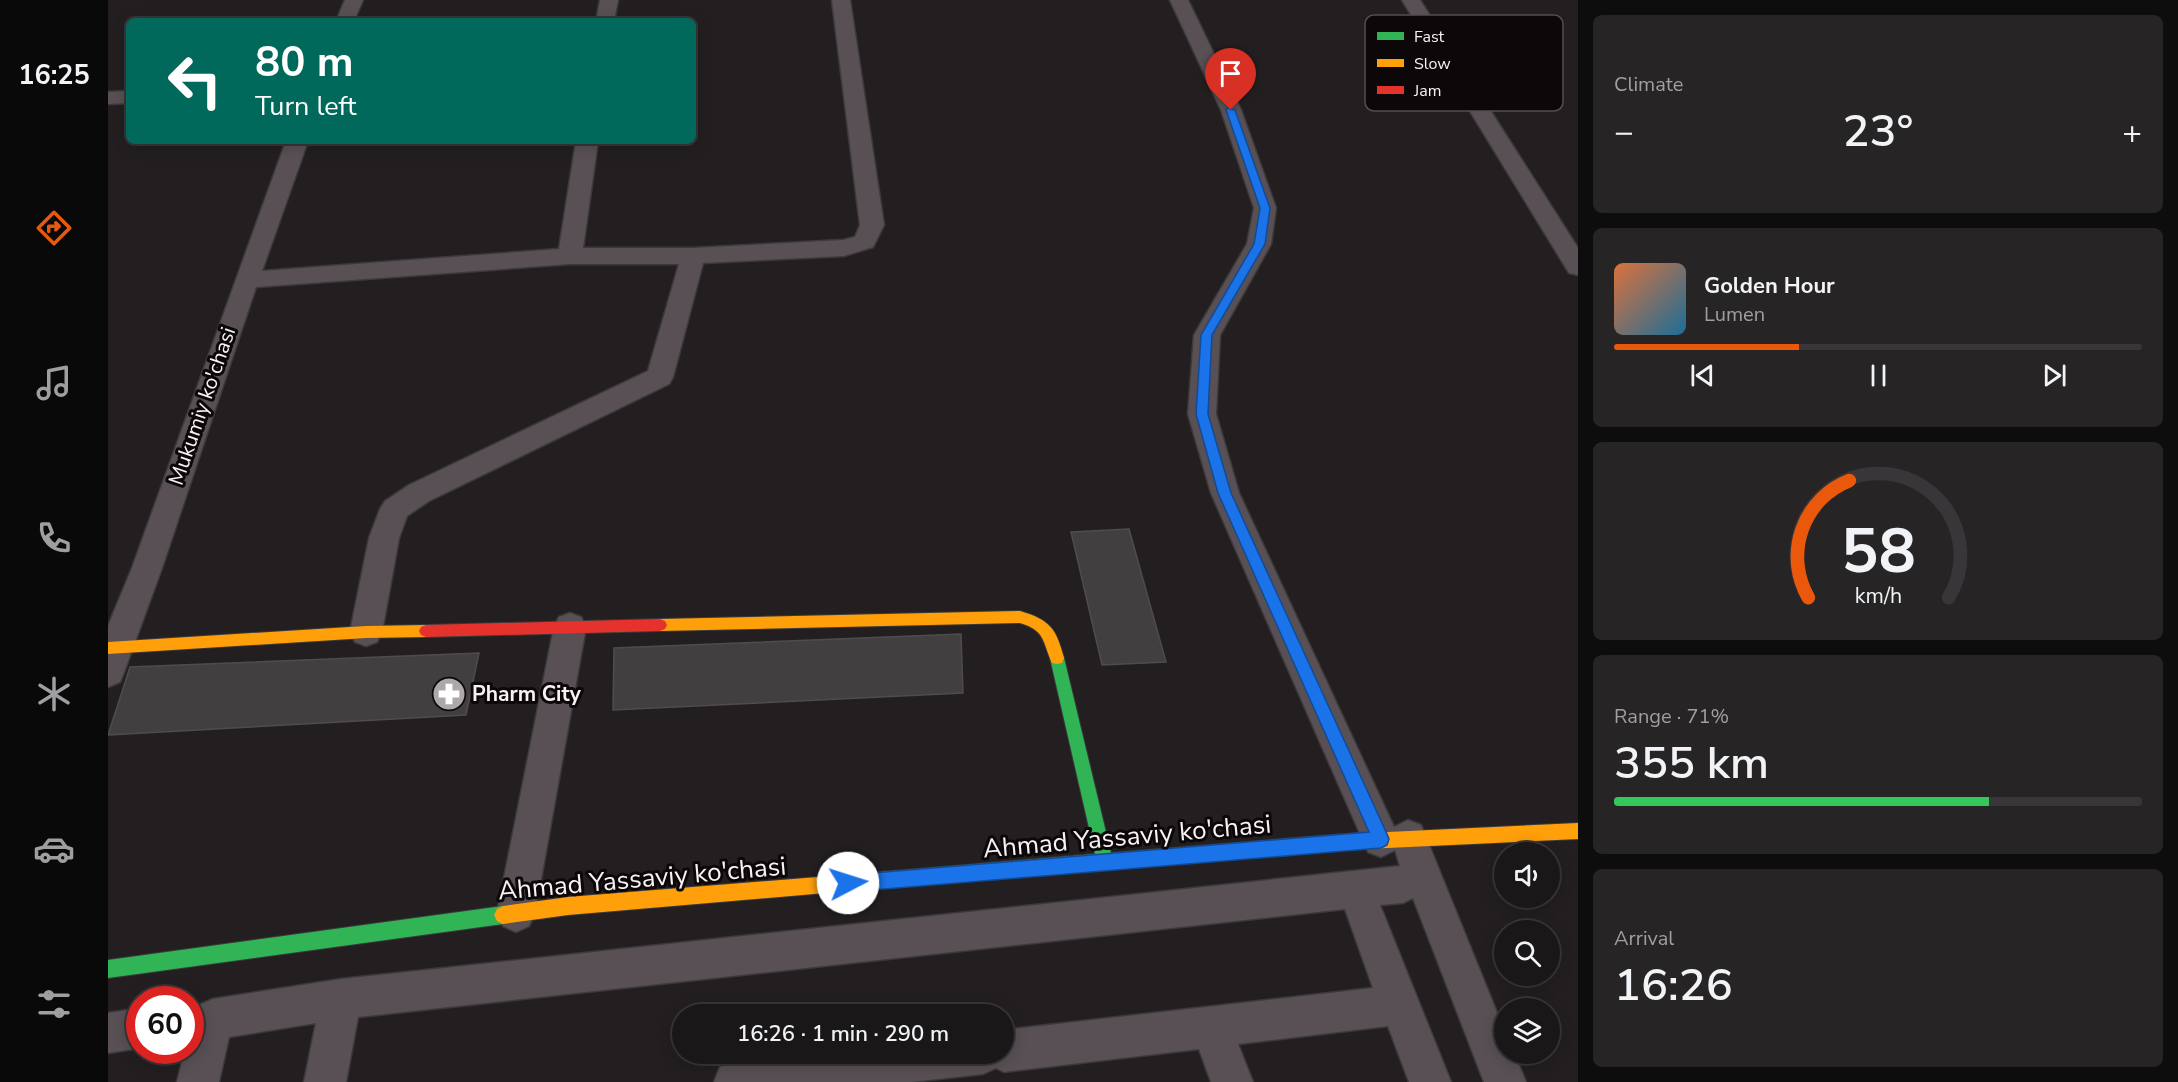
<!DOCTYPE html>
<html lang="en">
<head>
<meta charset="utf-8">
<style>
  body { margin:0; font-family:"Nunito Sans",sans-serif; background:#272426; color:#f1f3f6; height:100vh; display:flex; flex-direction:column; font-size:22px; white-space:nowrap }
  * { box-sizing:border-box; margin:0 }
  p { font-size:20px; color:#9f9fa2 }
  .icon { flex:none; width:33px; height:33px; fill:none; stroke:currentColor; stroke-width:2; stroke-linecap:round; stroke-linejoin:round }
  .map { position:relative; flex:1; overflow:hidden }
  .side { display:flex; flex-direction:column; gap:15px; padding:15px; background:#0e0d0e; width:600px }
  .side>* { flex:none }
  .guide { position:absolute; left:18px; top:18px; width:570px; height:126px; border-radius:9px; box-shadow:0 3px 15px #0003,0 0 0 2px #383638; background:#00695c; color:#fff; overflow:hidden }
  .fabs { position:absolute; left:1386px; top:842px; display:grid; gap:12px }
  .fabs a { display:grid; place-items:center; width:66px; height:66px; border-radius:50%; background:#1a1719; box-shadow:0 3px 15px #0003,0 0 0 2px #383638; font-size:30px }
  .speed { position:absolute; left:18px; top:986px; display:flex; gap:12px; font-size:30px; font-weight:700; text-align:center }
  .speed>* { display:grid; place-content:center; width:78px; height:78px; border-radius:50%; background:#1a1719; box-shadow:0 3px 15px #0003,0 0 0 2px #383638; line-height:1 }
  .speed .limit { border:9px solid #d22; background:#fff; color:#111 }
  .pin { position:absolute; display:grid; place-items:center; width:51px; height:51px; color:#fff; margin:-62px -26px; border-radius:50% 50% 50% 0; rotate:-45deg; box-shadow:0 0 6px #0007 }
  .pin .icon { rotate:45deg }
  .me { position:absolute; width:66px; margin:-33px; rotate:85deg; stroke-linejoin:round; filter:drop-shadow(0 0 4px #0008) }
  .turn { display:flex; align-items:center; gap:21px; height:126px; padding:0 30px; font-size:27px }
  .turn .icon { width:78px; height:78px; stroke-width:2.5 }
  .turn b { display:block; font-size:42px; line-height:51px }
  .big { font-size:45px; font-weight:600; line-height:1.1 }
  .side .widget { flex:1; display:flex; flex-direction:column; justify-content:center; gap:9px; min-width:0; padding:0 21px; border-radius:9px; background:#272426 }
  .side .dial { align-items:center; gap:0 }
  .dial svg { height:156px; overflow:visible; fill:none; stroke:#383638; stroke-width:7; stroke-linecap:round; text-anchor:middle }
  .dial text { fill:#f1f3f6; stroke:none }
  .song { display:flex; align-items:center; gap:18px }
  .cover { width:72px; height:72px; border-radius:9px; background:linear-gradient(135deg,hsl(20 70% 55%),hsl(200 70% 35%)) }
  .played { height:6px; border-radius:3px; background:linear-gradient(90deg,#ea580c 35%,#383638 35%) }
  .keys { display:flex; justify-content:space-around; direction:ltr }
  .heat { display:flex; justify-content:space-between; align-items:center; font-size:33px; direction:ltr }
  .charge { height:9px; border-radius:4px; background:linear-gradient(90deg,#34c759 71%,#383638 0) }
  .trip { position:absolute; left:564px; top:1004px; width:342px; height:60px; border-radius:30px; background:#1a1719; box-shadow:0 3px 15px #0003,0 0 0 2px #383638; font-weight:600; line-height:60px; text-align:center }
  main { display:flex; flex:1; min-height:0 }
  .tab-bar { display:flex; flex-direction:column; width:108px; justify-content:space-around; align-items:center; background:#0a090a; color:#9f9fa2 }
  .tab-bar .icon { width:42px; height:42px }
  .tab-bar .selected { color:#ea580c }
  .tab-bar b { font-size:27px; color:#f1f3f6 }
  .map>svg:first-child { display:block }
</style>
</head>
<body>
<main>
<nav class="tab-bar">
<b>16:25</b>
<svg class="icon selected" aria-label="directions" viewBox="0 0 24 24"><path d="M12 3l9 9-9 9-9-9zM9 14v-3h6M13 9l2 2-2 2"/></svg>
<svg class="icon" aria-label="music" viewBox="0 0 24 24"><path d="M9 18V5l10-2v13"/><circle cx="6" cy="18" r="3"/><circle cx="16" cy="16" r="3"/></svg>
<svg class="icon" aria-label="phone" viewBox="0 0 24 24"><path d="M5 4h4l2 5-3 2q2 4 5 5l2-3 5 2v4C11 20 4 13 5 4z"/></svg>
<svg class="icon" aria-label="climate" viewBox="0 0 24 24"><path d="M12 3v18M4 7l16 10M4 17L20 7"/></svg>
<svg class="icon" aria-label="car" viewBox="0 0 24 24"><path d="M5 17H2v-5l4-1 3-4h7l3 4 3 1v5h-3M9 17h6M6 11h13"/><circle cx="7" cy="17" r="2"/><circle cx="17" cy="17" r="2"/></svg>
<svg class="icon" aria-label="filters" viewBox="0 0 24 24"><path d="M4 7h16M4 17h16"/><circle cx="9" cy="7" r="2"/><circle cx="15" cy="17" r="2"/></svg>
</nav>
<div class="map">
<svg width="1470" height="1082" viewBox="0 0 1470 1082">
  <rect width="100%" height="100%" fill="#231f21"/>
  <path fill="#423f41" stroke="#504c4e" stroke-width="1.5" d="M1021 529 1058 662 994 665 963 532Z
    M853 634 855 693 505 710 506 648Z
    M371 653 358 715 0 735 22 667Z"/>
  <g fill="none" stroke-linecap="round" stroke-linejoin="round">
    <g stroke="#3c393a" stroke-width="3">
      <path id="street" d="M237 0H255L246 21H228Z
        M492 0H510L506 21H488Z
        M724 0H742L776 225 765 247 736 256 595 263 565 377 561 384 321 501 299 516 291 538 274 632 269 642 258 646 247 642 242 632 261 538 272 509 277 501 301 485 540 371 571 264H462L148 287 54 568 16 672 12 682 0 687V626L24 568 178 141H200L154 271 451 249 468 141H490L475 248H585L735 240 747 237 752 225Z
        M1062 0H1080L1133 110 1168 208 1163 244 1112 335 1108 414 1131 493 1286 827 1300 820 1313 825 1396 1030V1053H1406L1418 1082H1376L1305 898 1295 903 1272 905 1343 1082H1301L1280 1026 1130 1044 1145 1082H1103L1091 1049 896 1072 888 1068 875 1074 803 1082H606L612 1067 627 1061 697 1053H896V1030L1265 988 1237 909 250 1017 238 1082H196L208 1023 121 1037 111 1082H69L77 1050H82V1028L91 1005 105 999 233 979 1292 866 1287 850 1273 857 1260 852 1103 493 1080 414 1086 335 1139 244 1146 208 1113 110Z
        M1294 0H1312L1470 248V275L1461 273Z
        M21 91V103L0 104V92Z
        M462 613 473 617 478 627 427 913 421 926 408 932 395 926 389 913 446 627 451 617Z
        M32 1008V1048L0 1053V1013Z"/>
    </g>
    <g stroke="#3c393a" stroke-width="2">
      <path id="fast" d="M949 652 954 653 956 658 1003 853 1237 834 1243 836 1245 842 1243 848 1237 850 822 884 816 882 814 876 816 870 822 868 987 854 942 658 944 653Z
        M395 906 401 909 404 915 401 921 395 924 0 978V960Z"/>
    </g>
    <g stroke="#3c393a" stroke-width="2">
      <path id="slow" d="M912 611C942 620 948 628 956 658L954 663 949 664 944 663C934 641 938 631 912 623L552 631 547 629 545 625 547 621 552 619Z
        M318 625 323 627 325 631 323 635 318 637 258 638 0 654V642L258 626Z
        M1470 823V839L1237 850 1231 848 1229 842 1231 836 1237 834Z
        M822 868 828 870 830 876 828 882 822 884 460 915 395 924 389 921 386 915 389 909 395 906 460 897Z"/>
    </g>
    <g stroke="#3c393a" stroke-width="2">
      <path id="jam" d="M552 619 557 621 559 625 557 629 552 631 318 637 313 635 311 631 313 627 318 625Z"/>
    </g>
    <use href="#street" fill="#585054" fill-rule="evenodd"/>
    <use href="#fast" fill="#30b455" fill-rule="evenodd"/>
    <use href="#slow" fill="#ff9f0a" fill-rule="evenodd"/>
    <use href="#jam" fill="#e5322d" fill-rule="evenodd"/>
  </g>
  <path fill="#1a73e8" stroke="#114b97" stroke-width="1.5" d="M1119 108 1127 110 1162 208 1157 244 1104 335 1100 414 1123 493 1279 834 1281 839 1279 845 1273 848 740 892 734 889 732 883 734 877 740 875 1261 832 1110 493 1088 414 1093 335 1146 244 1152 208 1118 110Z"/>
  <defs>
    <g id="pharmacy-disc" transform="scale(1.725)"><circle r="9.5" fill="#ada8aa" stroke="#0c080a"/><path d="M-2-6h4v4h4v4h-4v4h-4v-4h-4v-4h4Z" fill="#fff"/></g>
  </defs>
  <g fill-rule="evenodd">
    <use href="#pharmacy-disc" x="341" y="694"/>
  </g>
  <g text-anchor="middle" stroke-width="6" stroke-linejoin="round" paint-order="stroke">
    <g font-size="21" fill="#f8f2f4" stroke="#0c080a">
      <text transform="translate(94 406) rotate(-71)" y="7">Mukumiy ko'chasi</text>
    </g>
    <g font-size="21" font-weight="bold" fill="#f8f2f4" stroke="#0c080a" text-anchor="start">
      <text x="364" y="701">Pharm City</text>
    </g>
    <g font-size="26" fill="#f8f2f4" stroke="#0c080a">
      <text transform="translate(1019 836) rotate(-5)" y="9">Ahmad Yassaviy ko'chasi</text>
      <text transform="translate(534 878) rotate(-5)" y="9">Ahmad Yassaviy ko'chasi</text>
    </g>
  </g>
  <rect x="1257" y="15" width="198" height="96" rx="9" fill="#0c080a" stroke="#534e50" stroke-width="1.5"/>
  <rect x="1269" y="32" width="27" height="8" fill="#30b455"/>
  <rect x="1269" y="59" width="27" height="8" fill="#ff9f0a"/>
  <rect x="1269" y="86" width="27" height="8" fill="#e5322d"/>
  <g font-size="16" fill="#f8f2f4">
    <text x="1306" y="42">Fast</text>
    <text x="1306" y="69">Slow</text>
    <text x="1306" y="96">Jam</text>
  </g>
</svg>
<div class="fabs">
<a><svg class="icon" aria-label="sound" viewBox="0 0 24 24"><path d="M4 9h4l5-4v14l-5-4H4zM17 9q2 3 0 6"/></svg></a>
<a><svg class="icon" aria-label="search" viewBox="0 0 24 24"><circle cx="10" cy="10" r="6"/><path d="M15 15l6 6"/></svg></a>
<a><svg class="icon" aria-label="layers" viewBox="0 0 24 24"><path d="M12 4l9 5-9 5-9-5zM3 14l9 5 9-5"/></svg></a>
</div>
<div class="speed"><div class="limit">60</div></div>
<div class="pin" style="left:1123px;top:110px;background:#d93025"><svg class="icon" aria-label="arrive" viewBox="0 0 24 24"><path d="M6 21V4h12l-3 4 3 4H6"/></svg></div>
<svg class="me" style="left:740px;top:883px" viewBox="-20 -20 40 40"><circle r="19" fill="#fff"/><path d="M0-13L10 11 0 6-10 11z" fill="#1a73e8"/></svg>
<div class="trip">16:26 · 1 min · 290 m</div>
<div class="guide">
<div class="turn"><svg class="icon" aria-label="left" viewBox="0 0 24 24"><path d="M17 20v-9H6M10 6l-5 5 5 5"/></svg><div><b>80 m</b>Turn left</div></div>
</div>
</div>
<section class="side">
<div class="widget"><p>Climate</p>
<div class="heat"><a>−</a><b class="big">23°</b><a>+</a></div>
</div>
<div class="widget">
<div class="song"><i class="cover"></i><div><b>Golden Hour</b><p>Lumen</p></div></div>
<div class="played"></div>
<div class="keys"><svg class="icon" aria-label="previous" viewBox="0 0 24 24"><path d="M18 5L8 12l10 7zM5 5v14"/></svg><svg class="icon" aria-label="pause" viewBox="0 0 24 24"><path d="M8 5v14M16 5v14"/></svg><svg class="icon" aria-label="next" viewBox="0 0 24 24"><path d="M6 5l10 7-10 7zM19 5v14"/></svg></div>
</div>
<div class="widget dial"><svg viewBox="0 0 100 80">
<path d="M14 69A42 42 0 1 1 86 69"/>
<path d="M14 69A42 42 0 0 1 35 9" stroke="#ea580c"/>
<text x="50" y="56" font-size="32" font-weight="700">58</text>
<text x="50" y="72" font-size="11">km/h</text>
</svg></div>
<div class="widget"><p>Range · 71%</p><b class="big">355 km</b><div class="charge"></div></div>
<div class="widget"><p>Arrival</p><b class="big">16:26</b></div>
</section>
</main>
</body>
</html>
